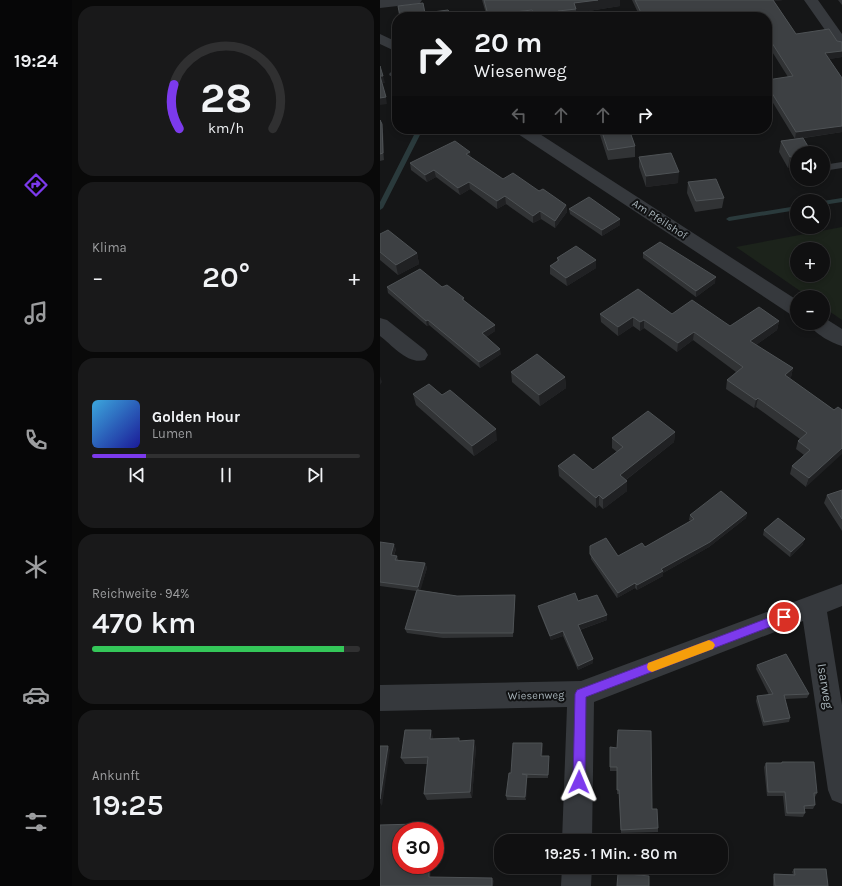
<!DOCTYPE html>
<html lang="de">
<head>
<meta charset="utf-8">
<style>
  body { margin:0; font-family:Karla,sans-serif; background:#19191a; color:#f1f3f6; height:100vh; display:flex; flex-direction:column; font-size:15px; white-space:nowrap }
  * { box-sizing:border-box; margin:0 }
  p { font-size:13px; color:#9c9d9f }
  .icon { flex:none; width:22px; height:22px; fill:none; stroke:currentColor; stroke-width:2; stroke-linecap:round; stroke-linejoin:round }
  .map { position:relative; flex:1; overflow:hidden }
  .sheet { display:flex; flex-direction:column; gap:6px; padding:6px; background:#090909; width:308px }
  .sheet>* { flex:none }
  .guide { position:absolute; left:12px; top:12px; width:380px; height:122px; border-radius:16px; box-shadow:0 2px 6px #0003,0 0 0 1px #303031; background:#101011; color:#f1f3f6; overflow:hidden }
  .fabs { position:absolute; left:410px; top:146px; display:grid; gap:8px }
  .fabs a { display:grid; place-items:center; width:40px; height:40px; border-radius:50%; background:#101011; box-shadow:0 2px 6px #0003,0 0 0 1px #303031; font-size:20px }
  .speed { position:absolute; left:12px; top:822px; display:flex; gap:8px; font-size:20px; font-weight:700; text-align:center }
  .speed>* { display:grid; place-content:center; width:52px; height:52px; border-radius:50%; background:#101011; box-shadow:0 2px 6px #0003,0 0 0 1px #303031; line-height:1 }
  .speed .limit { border:6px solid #d22; background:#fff; color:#111 }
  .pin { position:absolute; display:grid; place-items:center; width:34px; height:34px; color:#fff; margin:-17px; border:2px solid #fff; border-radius:50%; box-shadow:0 1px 4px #0007 }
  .me { position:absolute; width:44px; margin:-22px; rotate:1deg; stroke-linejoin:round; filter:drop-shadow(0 0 3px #0008) }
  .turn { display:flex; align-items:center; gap:14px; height:84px; padding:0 16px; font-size:18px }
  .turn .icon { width:52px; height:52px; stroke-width:2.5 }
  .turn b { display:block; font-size:28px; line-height:34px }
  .lanes { display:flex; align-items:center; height:38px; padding:0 16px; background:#0003; justify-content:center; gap:20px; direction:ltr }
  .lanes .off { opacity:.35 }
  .big { font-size:30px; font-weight:600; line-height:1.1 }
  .sheet .tile { flex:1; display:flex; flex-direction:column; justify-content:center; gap:6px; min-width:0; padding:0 14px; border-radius:16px; background:#19191a }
  .sheet .dial { align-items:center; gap:0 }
  .dial svg { height:104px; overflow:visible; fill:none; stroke:#303031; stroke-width:7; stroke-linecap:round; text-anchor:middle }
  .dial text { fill:#f1f3f6; stroke:none }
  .song { display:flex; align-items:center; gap:12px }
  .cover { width:48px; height:48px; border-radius:6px; background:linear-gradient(135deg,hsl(200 70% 55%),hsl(240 70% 35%)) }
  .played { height:4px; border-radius:2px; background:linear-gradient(90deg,#7c3aed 20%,#303031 20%) }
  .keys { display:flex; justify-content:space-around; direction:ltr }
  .heat { display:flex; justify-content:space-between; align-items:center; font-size:22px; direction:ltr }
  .charge { height:6px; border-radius:3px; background:linear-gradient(90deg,#34c759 94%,#303031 0) }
  .trip { position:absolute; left:114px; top:834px; width:234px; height:40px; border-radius:16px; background:#101011; box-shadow:0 2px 6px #0003,0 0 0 1px #303031; font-weight:600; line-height:40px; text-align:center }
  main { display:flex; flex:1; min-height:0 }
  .dock { display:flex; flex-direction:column; width:72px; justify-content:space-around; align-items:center; background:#060607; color:#9c9d9f }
  .dock .icon { width:28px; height:28px }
  .dock .selected { color:#7c3aed }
  .dock b { font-size:18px; color:#f1f3f6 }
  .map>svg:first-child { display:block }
</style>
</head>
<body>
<main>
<nav class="dock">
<b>19:24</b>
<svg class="icon selected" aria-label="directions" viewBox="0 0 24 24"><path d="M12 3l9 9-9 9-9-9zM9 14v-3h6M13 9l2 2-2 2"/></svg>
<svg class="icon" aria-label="music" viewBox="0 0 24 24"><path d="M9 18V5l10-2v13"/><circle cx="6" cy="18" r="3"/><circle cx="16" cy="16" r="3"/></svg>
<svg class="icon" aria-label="phone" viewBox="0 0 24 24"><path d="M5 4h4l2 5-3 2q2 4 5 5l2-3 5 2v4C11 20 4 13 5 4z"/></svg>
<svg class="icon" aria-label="climate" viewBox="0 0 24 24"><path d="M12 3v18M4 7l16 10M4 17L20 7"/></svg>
<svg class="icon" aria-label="car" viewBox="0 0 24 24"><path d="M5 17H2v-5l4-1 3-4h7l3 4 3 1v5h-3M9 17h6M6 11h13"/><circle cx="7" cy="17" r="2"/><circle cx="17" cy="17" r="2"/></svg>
<svg class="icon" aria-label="filters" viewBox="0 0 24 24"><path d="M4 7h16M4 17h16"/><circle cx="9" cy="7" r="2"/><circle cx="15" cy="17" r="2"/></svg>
</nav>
<section class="sheet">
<div class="tile dial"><svg viewBox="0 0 100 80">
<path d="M14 69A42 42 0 1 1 86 69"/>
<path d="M14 69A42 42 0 0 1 10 35" stroke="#7c3aed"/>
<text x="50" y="56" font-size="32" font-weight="700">28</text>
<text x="50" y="72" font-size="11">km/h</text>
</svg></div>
<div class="tile"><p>Klima</p>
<div class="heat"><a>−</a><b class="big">20°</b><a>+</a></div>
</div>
<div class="tile">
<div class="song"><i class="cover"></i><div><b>Golden Hour</b><p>Lumen</p></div></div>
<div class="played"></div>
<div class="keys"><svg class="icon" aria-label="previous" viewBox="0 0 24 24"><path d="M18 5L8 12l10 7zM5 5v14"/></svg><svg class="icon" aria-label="pause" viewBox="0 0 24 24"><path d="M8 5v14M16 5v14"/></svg><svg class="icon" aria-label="next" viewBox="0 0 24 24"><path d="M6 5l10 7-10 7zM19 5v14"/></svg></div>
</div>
<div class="tile"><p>Reichweite · 94%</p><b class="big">470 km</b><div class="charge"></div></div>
<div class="tile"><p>Ankunft</p><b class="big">19:25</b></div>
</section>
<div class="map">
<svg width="462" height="886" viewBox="0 0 462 886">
  <rect width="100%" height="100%" fill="#151617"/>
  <path fill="#1c231b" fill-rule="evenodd" d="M462 227V320L443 307V297H429L356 247ZM417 249H443V275H417Z"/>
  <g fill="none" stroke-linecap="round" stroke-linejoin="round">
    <path fill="#2a3a3c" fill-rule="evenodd" d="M37 129H43L3 208 0 210V202Z
      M462 198V202L443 205V201Z
      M417 206V210L349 221 346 219 349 217Z"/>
    <path fill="#36393d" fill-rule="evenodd" d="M14 69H17V75L10 76 9 74Z
      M462 162V168L443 171V165Z"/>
    <path fill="#36393d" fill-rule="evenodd" d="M0 0H42L40 3 35 4 0 8Z
      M424 0H438L462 34V48L457 47Z
      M0 34 17 42V52L0 44Z
      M133 129H152L417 300V316L410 314 135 132Z
      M443 317 462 329V346C451 343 434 333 428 323H443Z
      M0 318 7 320 45 350 48 355 45 360C28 365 13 346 0 336Z
      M462 584V606L447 612 462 705V804L452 800 448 790 423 621 214 702 212 841H182L187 707 0 711V685L201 681Z
      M182 867H212L211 886H181Z"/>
  </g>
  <path fill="#313335" d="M102 0H240V6L196 13 197 17H107Z
    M252 0H403L394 1 416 34 462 42V57L449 59 462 78V132L424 138 417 153V167L408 168 399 152 401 141 415 139 387 93V85L408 77 391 50H387V17H260Z
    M458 0H462V5Z
    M0 120 3 131 4 160 0 161Z
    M220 129H249L255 146V157L228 160 220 135Z
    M91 157 123 179 159 191 186 205 187 212 175 228 161 219 153 223 126 204 117 209 90 189 80 195 56 177 47 182 31 170 30 163Z
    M259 157 298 183 266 187 259 167Z
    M308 182 344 198 342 208 315 212 307 193Z
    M189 209 240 225 222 236 190 214Z
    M0 234 37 253 39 264 18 275 0 260Z
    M263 253 335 283 316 297 263 258Z
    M177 258 216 260V268L187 286 170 274V266L177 261Z
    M7 287H62L84 298V301L115 325V331L106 337 121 354 100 368 49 325 47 326 8 293Z
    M220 314H292L350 326 399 321 397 330 376 345 413 368 411 377 409 378 454 410 426 487 410 474 412 466 424 455 416 449 418 441 420 439 376 407 374 408 346 389 347 380 356 372 313 340 297 352 264 328 260 331 253 326 238 336 221 322Z
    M131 372 185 377 186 388 160 406 132 382Z
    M33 394 62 395 117 440 94 456 36 405Z
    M295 432 294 442 246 480 247 491 223 509 219 505 216 508 179 476 178 466 213 470 237 452 232 448V438Z
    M462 490V531L444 503 447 495Z
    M367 513 366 518 329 547 283 573V576L257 590 255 588 237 598 211 559 210 546 238 556 265 547 311 521 309 520 310 515Z
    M384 530 423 544 410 557 383 535Z
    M0 542 16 549 14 556H17L18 560 45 563 47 568 40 590 77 596 135 595V599L133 637 63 638 27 633 25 629 36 591 0 586Z
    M198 601 227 615V620L200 630 213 659V663L198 670 183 636 171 640 159 611 158 606Z
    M377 665 429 694 427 698 405 699 410 718 409 722 383 726 376 701 377 696 389 695 376 669Z
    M53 737V739L80 741 96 747 92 798 47 800 44 794 47 764H25L21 758Z
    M162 743 163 747 162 756H169V759L168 778H147L146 800H127L126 796 131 773Z
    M230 747 237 748 272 809 278 828V832L241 833 239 794H237V771H230Z
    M402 762 437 793 435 797H434L435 805 433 809H425V813L423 817 405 816 403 796H387L384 767 386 763H401Z
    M414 869 448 886H393V877L394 874H413L412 872Z"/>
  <path fill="#202123" d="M218 0H240V6L196 13V9L194 3Z
    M389 0H403L389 2Z
    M152 10 153 17H108V15Z
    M462 51V57L444 60 445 53Z
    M0 76H3L5 83H2Z
    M6 97 7 104 0 105V98Z
    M2 124 3 131 4 160 3 153Z
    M462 126V132L415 139 416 132Z
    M90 152 91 159 86 154Z
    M417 156V167L408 168 410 157Z
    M54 170 56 177 47 182 45 175Z
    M299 172 298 183 266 187V176Z
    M89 182 90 189 80 195 78 188Z
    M125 196 126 204 117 209V201Z
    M186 205 187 212 175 228V221Z
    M160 211 161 219 153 223V216Z
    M240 219V225L222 236V230Z
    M37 253 39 264 18 275 16 265Z
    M216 260V268L187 286 186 278Z
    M336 277 335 283 316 297V291Z
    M253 317V326L238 336V327Z
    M48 320 49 325 47 326 46 321Z
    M264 320V328L260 331V322Z
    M399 321 397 330 369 350 370 341Z
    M115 325V331L103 339 102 333Z
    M314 332 313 340 297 352 298 343Z
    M120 349 121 354 100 368 99 362Z
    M413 368 411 377 403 384 405 375Z
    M0 376 2 382 0 385Z
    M185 377 186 388 160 406 159 395Z
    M378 398 376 407 374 408 376 400Z
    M116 429 117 440 94 456 92 446Z
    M295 432 294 442 239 485 240 475Z
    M462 448V454L426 487 429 478Z
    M247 481V491L223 509V499Z
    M219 495V505L216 508V498Z
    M367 513 366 518 329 547 283 573V576L257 590V585Z
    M425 539 423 544 410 557 411 552Z
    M14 544 16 549 12 560 11 555Z
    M45 563 47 568 40 592 38 587Z
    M255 583V588L237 598 238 593Z
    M227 615V620L199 630 198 625Z
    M183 631V636L171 640 170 636Z
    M213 659V663L198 670V666Z
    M51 730 53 737 52 746 50 739Z
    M94 740 96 747 92 798 90 792Z
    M162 743 163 747 162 759 161 756Z
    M8 746 10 750 2 806 0 803V799Z
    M147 775V779L146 800 145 797Z
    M37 824 39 827 38 831H36Z
    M32 865H35L34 874 32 871Z
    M49 870 51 873 50 880 49 877Z
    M112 878 114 881 113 886H112Z"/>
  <path fill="#3d4043" stroke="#4e5255" d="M104 0H218L194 3 196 9 178 11 180 17H155L152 10 108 15Z
    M255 0H393L416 34 449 29 457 41 462 42V51L445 53 462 78V126L416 132 387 85V80L413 76 392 43 387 44V17H263Z
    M43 3 45 13 68 10 74 17H20L18 6Z
    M0 66 3 76H0L6 97 0 98Z
    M0 120 2 124 3 153 0 154Z
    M221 129H249L255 146 228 150Z
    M423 138 432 153H417V156L410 157 401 141Z
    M75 141 90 152 86 154 123 179 133 173 159 191 163 189 186 205 175 221 160 211 153 216 125 196 117 201 89 182 78 188 54 170 45 175 30 163Z
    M291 153 299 172 266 176 259 157Z
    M336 179 344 198 316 201 308 182Z
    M209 197 240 219 222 230 189 209Z
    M8 230 37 253 16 265 0 252V234Z
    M280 242 336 277 316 291 263 253Z
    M196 246 216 260 186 278 170 266 179 260 177 258Z
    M40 269 62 287 67 285 84 298 82 299 115 325 102 333 120 349 99 362 48 320 46 321 7 287Z
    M258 289 292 314 312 300 350 326 379 307 399 321 370 341 413 368 405 375 454 410 458 407 462 410V448L429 478 412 466 430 450 418 441 427 433 378 398 376 400 347 380 363 367 314 332 298 343 264 320 260 322 253 317 238 327 220 314Z
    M157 354 185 377 159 395 131 372Z
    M49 384 62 395 70 390 116 429 92 446 33 394Z
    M268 411 295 432 240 475 247 481 223 499 219 495 216 498 178 466 194 454 213 470 243 447 232 438Z
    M462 490V519L447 495Z
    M341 491 367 513 330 542 281 569 283 571 257 585 255 583 238 593 210 554V546L226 538 238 556 262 543 265 547 314 519 310 515Z
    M398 518 425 539 411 552 384 530Z
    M0 542 14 544 11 555 17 556 15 560 45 563 38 587 0 582Z
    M37 590 77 596 135 595 133 633H61L25 629Z
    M195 593 198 601 217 595 227 615 198 625 213 659 198 666 183 631 170 636 158 606Z
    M406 654 429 694 404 695 410 718 384 722 377 696 393 694 377 665Z
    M25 730H51L50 739 79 738V741L94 740 90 792 44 794 48 757 21 758Z
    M238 730 271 731 272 809H277L278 828 241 830 239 790H237V767H230V747L237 748Z
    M133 743H162L161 756H169L168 775 142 774 147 775 145 797 126 796 129 773H131Z
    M0 746H8L0 799Z
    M402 762H434L437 793H434L435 805 424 806 425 813H407L405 792H388L386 763H402Z
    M37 824 36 831H21V865H32V871L49 870V877L112 878V886H0V825Z
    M414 869H446L448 886H395L394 874 415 875Z
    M238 873 269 876V886H237Z"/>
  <path fill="#7c3aed" stroke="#51269a" d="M404 612 408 613 410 617 408 620 206 697 205 782 203 786 199 788 195 786 193 782 195 694 197 690Z"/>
  <path fill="#f59e0b" d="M329 640 333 642 335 645 333 649 272 672 268 670 267 667 268 663Z"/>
  <g text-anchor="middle" stroke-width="4" stroke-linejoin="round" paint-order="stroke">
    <g font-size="11" fill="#a6b2b8" stroke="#101112">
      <text transform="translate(280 219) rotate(33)" y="4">Am Pfeilshof</text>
      <text transform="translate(156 695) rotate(-1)" y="4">Wiesenweg</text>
    </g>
    <g font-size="13" fill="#a6b2b8" stroke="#101112">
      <text transform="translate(446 686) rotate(81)" y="5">Isarweg</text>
    </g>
  </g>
</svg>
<div class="fabs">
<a><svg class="icon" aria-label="sound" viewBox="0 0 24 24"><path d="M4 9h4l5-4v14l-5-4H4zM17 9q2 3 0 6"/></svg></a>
<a><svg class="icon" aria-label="search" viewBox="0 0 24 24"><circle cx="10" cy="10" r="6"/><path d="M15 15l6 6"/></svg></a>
<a>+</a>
<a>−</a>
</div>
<div class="speed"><div class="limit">30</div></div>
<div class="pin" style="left:404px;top:617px;background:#d93025"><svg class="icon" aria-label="arrive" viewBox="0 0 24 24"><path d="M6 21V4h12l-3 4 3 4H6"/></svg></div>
<svg class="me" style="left:199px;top:782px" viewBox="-20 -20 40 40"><path d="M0-17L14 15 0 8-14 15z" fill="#7c3aed" stroke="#fff" stroke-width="4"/></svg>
<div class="trip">19:25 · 1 Min. · 80 m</div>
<div class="guide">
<div class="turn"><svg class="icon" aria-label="right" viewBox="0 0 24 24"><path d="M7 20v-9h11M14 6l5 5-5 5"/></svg><div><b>20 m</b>Wiesenweg</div></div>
<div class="lanes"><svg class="icon off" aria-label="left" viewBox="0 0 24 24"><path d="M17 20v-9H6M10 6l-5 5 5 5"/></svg><svg class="icon off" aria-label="ahead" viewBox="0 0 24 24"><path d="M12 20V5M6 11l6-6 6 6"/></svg><svg class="icon off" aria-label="ahead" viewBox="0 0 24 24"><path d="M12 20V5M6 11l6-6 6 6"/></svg><svg class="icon" aria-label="right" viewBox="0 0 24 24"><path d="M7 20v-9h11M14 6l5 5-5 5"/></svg></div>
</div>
</div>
</main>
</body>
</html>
